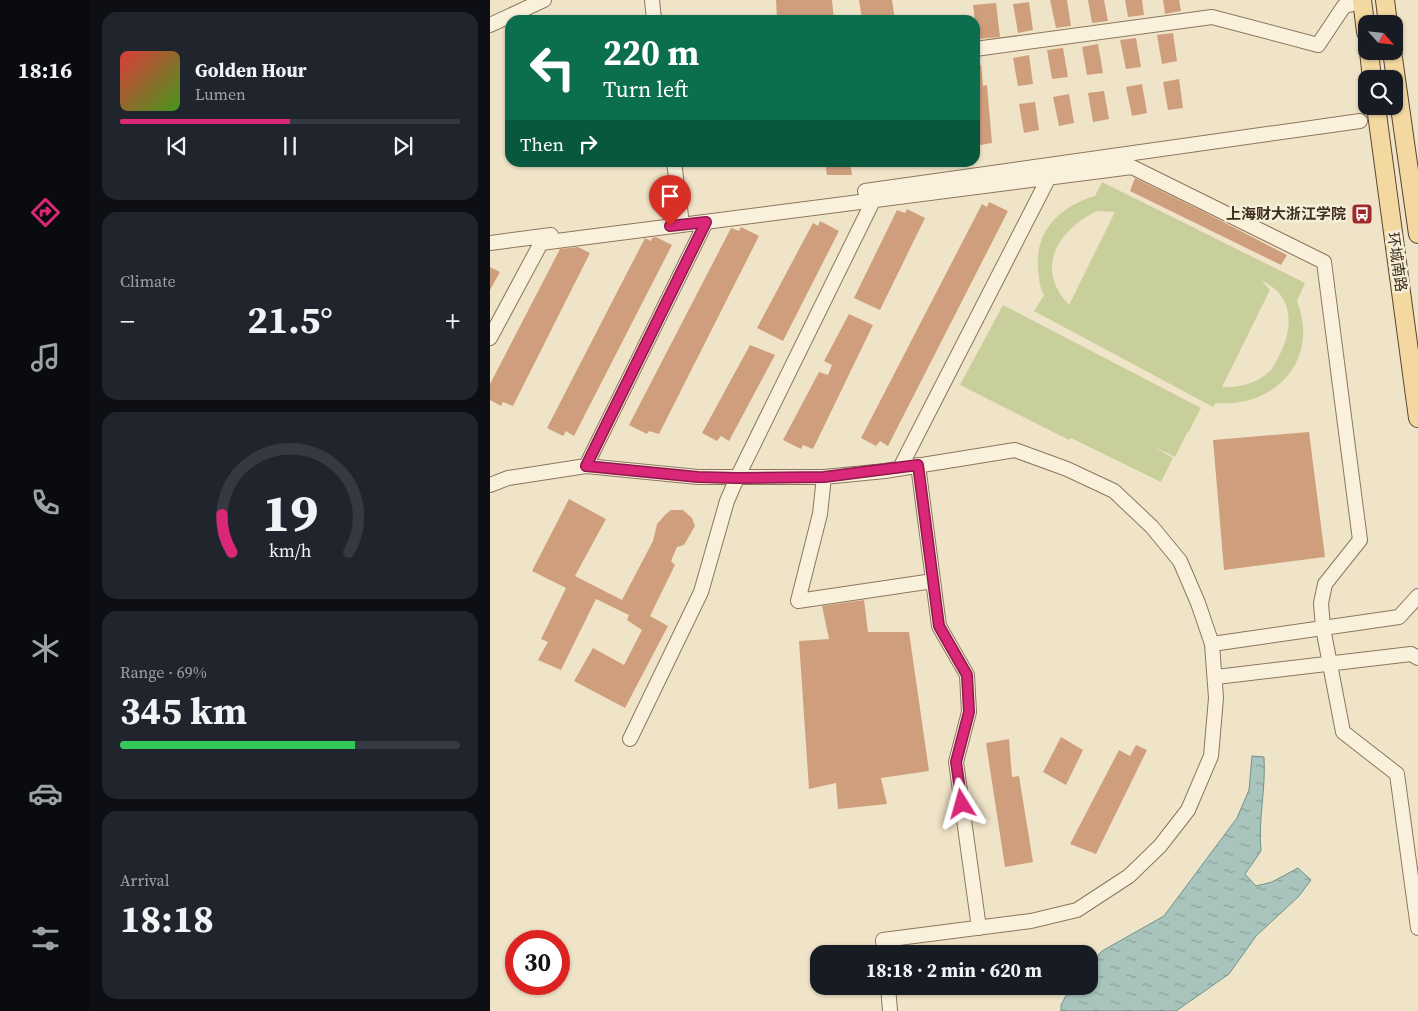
<!DOCTYPE html>
<html lang="en">
<head>
<meta charset="utf-8">
<style>
  body { margin:0; font-family:"Source Serif 4","Noto Sans SC",serif; background:#20242c; color:#f1f3f6; height:100vh; display:flex; flex-direction:column; font-size:19px; white-space:nowrap }
  * { box-sizing:border-box; margin:0 }
  p { font-size:16px; color:#9ea1a6 }
  .icon { flex:none; width:28px; height:28px; fill:none; stroke:currentColor; stroke-width:2; stroke-linecap:round; stroke-linejoin:round }
  .map { position:relative; flex:1; overflow:hidden }
  .details { display:flex; flex-direction:column; gap:12px; padding:12px; background:#0d0f14; width:400px }
  .details>* { flex:none }
  .banner { position:absolute; left:15px; top:15px; width:475px; height:152px; border-radius:15px; box-shadow:0 1px 4px #0004; background:#0b6e4f; color:#fff; overflow:hidden }
  .needle { width:32px; rotate:117deg }
  .fabs { position:absolute; left:868px; top:15px; display:grid; gap:10px }
  .fabs a { display:grid; place-items:center; width:45px; height:45px; border-radius:10px; background:#171b24; box-shadow:0 1px 4px #0004; font-size:25px }
  .speed { position:absolute; left:15px; top:930px; display:flex; gap:10px; font-size:25px; font-weight:700; text-align:center }
  .speed>* { display:grid; place-content:center; width:65px; height:65px; border-radius:50%; background:#171b24; box-shadow:0 1px 4px #0004; line-height:1 }
  .speed .limit { border:8px solid #d22; background:#fff; color:#111 }
  .pin { position:absolute; display:grid; place-items:center; width:42px; height:42px; color:#fff; margin:-51px -21px; border-radius:50% 50% 50% 0; rotate:-45deg; box-shadow:0 0 5px #0007 }
  .pin .icon { rotate:45deg }
  .me { position:absolute; width:55px; margin:-28px; rotate:352deg; stroke-linejoin:round; filter:drop-shadow(0 0 4px #0008) }
  .turn { display:flex; align-items:center; gap:18px; height:105px; padding:0 15px; font-size:22px }
  .turn .icon { width:65px; height:65px; stroke-width:2.5 }
  .turn b { display:block; font-size:35px; line-height:42px }
  .then { display:flex; align-items:center; height:48px; padding:0 15px; background:#0003; gap:10px; font-size:19px }
  .big { font-size:38px; font-weight:700; line-height:1.1 }
  .details .tile { flex:1; display:flex; flex-direction:column; justify-content:center; gap:8px; min-width:0; padding:0 18px; border-radius:15px; background:#20242c }
  .details .dial { align-items:center; gap:0 }
  .dial svg { height:130px; overflow:visible; fill:none; stroke:#363941; stroke-width:7; stroke-linecap:round; text-anchor:middle }
  .dial text { fill:#f1f3f6; stroke:none }
  .song { display:flex; align-items:center; gap:15px }
  .cover { width:60px; height:60px; border-radius:8px; background:linear-gradient(135deg,hsl(0 70% 55%),hsl(100 70% 35%)) }
  .played { height:5px; border-radius:2px; background:linear-gradient(90deg,#db2777 50%,#363941 50%) }
  .keys { display:flex; justify-content:space-around; direction:ltr }
  .heat { display:flex; justify-content:space-between; align-items:center; font-size:28px; direction:ltr }
  .charge { height:8px; border-radius:4px; background:linear-gradient(90deg,#34c759 69%,#363941 0) }
  .trip { position:absolute; left:320px; top:945px; width:288px; height:50px; border-radius:15px; background:#171b24; box-shadow:0 1px 4px #0004; font-weight:700; line-height:50px; text-align:center }
  main { display:flex; flex:1; min-height:0 }
  .tabs { display:flex; flex-direction:column; width:90px; justify-content:space-around; align-items:center; background:#090b0e; color:#9ea1a6 }
  .tabs .icon { width:35px; height:35px }
  .tabs .current { color:#db2777 }
  .tabs b { font-size:22px; color:#f1f3f6 }
  .map>svg:first-child { display:block }
</style>
</head>
<body>
<main>
<nav class="tabs">
<b>18:16</b>
<svg class="icon current" aria-label="directions" viewBox="0 0 24 24"><path d="M12 3l9 9-9 9-9-9zM9 14v-3h6M13 9l2 2-2 2"/></svg>
<svg class="icon" aria-label="music" viewBox="0 0 24 24"><path d="M9 18V5l10-2v13"/><circle cx="6" cy="18" r="3"/><circle cx="16" cy="16" r="3"/></svg>
<svg class="icon" aria-label="phone" viewBox="0 0 24 24"><path d="M5 4h4l2 5-3 2q2 4 5 5l2-3 5 2v4C11 20 4 13 5 4z"/></svg>
<svg class="icon" aria-label="climate" viewBox="0 0 24 24"><path d="M12 3v18M4 7l16 10M4 17L20 7"/></svg>
<svg class="icon" aria-label="car" viewBox="0 0 24 24"><path d="M5 17H2v-5l4-1 3-4h7l3 4 3 1v5h-3M9 17h6M6 11h13"/><circle cx="7" cy="17" r="2"/><circle cx="17" cy="17" r="2"/></svg>
<svg class="icon" aria-label="filters" viewBox="0 0 24 24"><path d="M4 7h16M4 17h16"/><circle cx="9" cy="7" r="2"/><circle cx="15" cy="17" r="2"/></svg>
</nav>
<section class="details">
<div class="tile">
<div class="song"><i class="cover"></i><div><b>Golden Hour</b><p>Lumen</p></div></div>
<div class="played"></div>
<div class="keys"><svg class="icon" aria-label="previous" viewBox="0 0 24 24"><path d="M18 5L8 12l10 7zM5 5v14"/></svg><svg class="icon" aria-label="pause" viewBox="0 0 24 24"><path d="M8 5v14M16 5v14"/></svg><svg class="icon" aria-label="next" viewBox="0 0 24 24"><path d="M6 5l10 7-10 7zM19 5v14"/></svg></div>
</div>
<div class="tile"><p>Climate</p>
<div class="heat"><a>−</a><b class="big">21.5°</b><a>+</a></div>
</div>
<div class="tile dial"><svg viewBox="0 0 100 80">
<path d="M14 69A42 42 0 1 1 86 69"/>
<path d="M14 69A42 42 0 0 1 8 46" stroke="#db2777"/>
<text x="50" y="56" font-size="32" font-weight="700">19</text>
<text x="50" y="72" font-size="11">km/h</text>
</svg></div>
<div class="tile"><p>Range · 69%</p><b class="big">345 km</b><div class="charge"></div></div>
<div class="tile"><p>Arrival</p><b class="big">18:18</b></div>
</section>
<div class="map">
<svg width="928" height="1011" viewBox="0 0 928 1011">
  <defs>
    <pattern id="water-ripples" width="26" height="14" patternUnits="userSpaceOnUse" patternTransform="scale(1.25)"><rect width="26" height="14" fill="#a9c4bc"/><path d="M2 4q2-2 4 0t4 0M15 11q2-2 4 0t4 0" fill="none" stroke="#8ba098"/></pattern>
  </defs>
  <rect width="100%" height="100%" fill="#f0e4c8"/>
  <path fill="#c9cf9b" fill-rule="evenodd" d="M612 182 815 283 807 301C830 359 786 408 726 403L723 407 544 311 554 295C549 286 549 278 548 268 545 230 571 206 605 196ZM607 211 625 212 579 305C544 268 568 230 607 211ZM772 281C805 295 803 330 789 356 786 361 784 366 781 370 768 383 750 388 732 387L780 290Z
    M513 305 711 408 698 433 691 429 697 433 685 457 664 447 683 458 671 482 581 438 579 440 470 385Z"/>
  <path fill="url(#water-ripples)" stroke="#6f938a" d="M762 756 774 757C776 790 768 818 771 851L755 874 766 886 782 882 808 868 821 880 808 897 766 936 739 974 686 1011H571V1005L581 986H599V965L612 951 674 916 747 818 759 790Z"/>
  <path fill="#cf9f7d" d="M286 0H342L344 20H287Z
    M369 0H402L405 20H372Z
    M560 0H577L581 26 566 28Z
    M598 0H614L618 21 602 23Z
    M635 0H652L654 15 638 17Z
    M673 0H689L691 11 675 14Z
    M539 2 543 30 528 33 523 4Z
    M506 3 510 37 487 39 483 5Z
    M683 33 687 61 672 64 667 35Z
    M646 38 651 67 636 69 630 40Z
    M608 44 613 73 597 75 592 47Z
    M573 48 578 77 562 79 557 50Z
    M539 55 543 84 528 86 523 58Z
    M485 65H491L493 86 497 85 502 143 485 146Z
    M689 79 693 108 678 110 673 82Z
    M652 84 657 113 642 116 636 87Z
    M614 91 619 119 603 122 598 93Z
    M579 94 584 123 569 126 563 97Z
    M545 102 549 130 534 133 529 104Z
    M335 162H360L362 175H337Z
    M645 178 712 211 797 255 791 265 640 191Z
    M499 202 518 211 398 446 390 441 386 446 371 438 492 204 497 207Z
    M417 209 435 218 390 310 364 298 407 210 415 213Z
    M330 221 349 231 293 341 267 328 323 223 328 226Z
    M251 227 269 236 169 434 159 431 157 434 139 425 241 228 249 231Z
    M166 237 182 245 84 436 76 431 73 436 57 428 155 238 161 241 162 238Z
    M88 247 100 253 23 406 13 402 11 406 0 400V384L70 249Z
    M0 267 10 272 0 290Z
    M359 314 383 325 323 449 313 445 311 449 293 440 329 372 338 375 342 365 334 361Z
    M260 345 285 355 239 441 231 436 227 441 212 433Z
    M819 432 835 557 734 570 723 440Z
    M79 499 116 519 85 576 132 600 163 541 167 524 175 515 181 510H193L202 518 205 526 194 545 187 547 181 561 185 565 160 616 178 626 135 708 84 681 103 648 134 665 152 630 137 620 139 615 106 599 71 670 48 660 58 642 51 639 76 588 42 571Z
    M374 600 378 632H419L439 771 391 778 397 804 348 809 346 783 319 789 309 641 339 639 332 606Z
    M571 737 593 750 576 785 553 772Z
    M519 739 522 777 529 776 543 862 515 867 496 743Z
    M646 745 657 750 606 854 580 844 629 750 640 756Z"/>
  <g fill="none" stroke-linecap="round" stroke-linejoin="round">
    <g stroke="#8d765c" stroke-width="16">
      <path id="minor" d="M162 0 164 20
        M0 25 54 0
        M485 49 722 17 828 45 854 6 872 2
        M184 162 191 216
        M375 191 870 121
        M0 243 61 235
        M0 338 51 243 642 167 834 262 870 540 835 584 831 603 833 628 853 732 907 774 928 928
        M428 465 449 626 477 675 479 712 466 762 489 928
        M96 466 216 222
        M410 468 558 179
        M334 477 330 514 308 601 443 581
        M0 485 18 478 96 466 208 477H334L395 471 525 450 577 469 624 491 662 527 690 561 708 603 722 644 726 698 721 756 698 810 670 846 639 876 587 910 541 921 393 940 394 954
        M722 644 909 617 928 596
        M726 677 921 654 928 658
        M140 739 211 592 237 501 247 478 384 199
        M398 986 400 1011"/>
    </g>
    <g stroke="#5b4430" stroke-width="20">
      <path id="major" d="M872 0 876 32
        M895 0 898 24
        M879 51 882 79
        M902 51 928 234
        M886 106 928 418"/>
    </g>
    <use href="#minor" stroke="#faf1dc" stroke-width="14"/>
    <use href="#major" stroke="#f3d9a0" stroke-width="18"/>
  </g>
  <g fill="none" stroke-linecap="round" stroke-linejoin="round">
    <g stroke="#8e194d" stroke-width="12">
      <path id="route" d="M180 226 216 222 96 466 208 477 247 478 334 477 428 465 449 626 477 675 479 712 466 762 472 804"/>
    </g>
    <use href="#route" stroke="#db2777" stroke-width="9"/>
  </g>
  <defs>
    <g id="bus-square" transform="scale(1.125)"><rect x="-9" y="-9" width="18" height="18" rx="4" fill="#9e2a2b" stroke="#f7eed8"/><path d="M-5-6H5V4H4V6H2V4H-2V6H-4V4H-5ZM-3.5-4V0h7V-4ZM-3.5 1.2v1.5H-2V1.2ZM2 1.2v1.5H3.5V1.2Z" fill="#fff"/></g>
  </defs>
  <g fill-rule="evenodd">
    <use href="#bus-square" x="872" y="214"/>
  </g>
  <g text-anchor="middle" stroke-width="5" stroke-linejoin="round" paint-order="stroke">
    <g font-size="15" font-weight="bold" fill="#3d2e20" stroke="#f7eed8" text-anchor="end">
      <text x="856" y="219">上海财大浙江学院</text>
    </g>
    <g font-size="15" fill="#3d2e20" stroke="#f7eed8">
      <text transform="translate(907 262) rotate(82)" y="5">环城南路</text>
    </g>
  </g>
</svg>
<div class="fabs">
<a><svg class="needle" viewBox="-14 -14 28 28"><path d="M0-13l5 13h-10z" fill="#e53935"/><path d="M0 13l5-13h-10z" fill="#9ea1a6"/></svg></a>
<a><svg class="icon" aria-label="search" viewBox="0 0 24 24"><circle cx="10" cy="10" r="6"/><path d="M15 15l6 6"/></svg></a>
</div>
<div class="speed"><div class="limit">30</div></div>
<div class="pin" style="left:180px;top:226px;background:#d93025"><svg class="icon" aria-label="arrive" viewBox="0 0 24 24"><path d="M6 21V4h12l-3 4 3 4H6"/></svg></div>
<svg class="me" style="left:472px;top:804px" viewBox="-20 -20 40 40"><path d="M0-17L14 15 0 8-14 15z" fill="#db2777" stroke="#fff" stroke-width="4"/></svg>
<div class="trip">18:18 · 2 min · 620 m</div>
<div class="banner">
<div class="turn"><svg class="icon" aria-label="left" viewBox="0 0 24 24"><path d="M17 20v-9H6M10 6l-5 5 5 5"/></svg><div><b>220 m</b>Turn left</div></div>
<div class="then">Then<svg class="icon" aria-label="right" viewBox="0 0 24 24"><path d="M7 20v-9h11M14 6l5 5-5 5"/></svg></div>
</div>
</div>
</main>
</body>
</html>
